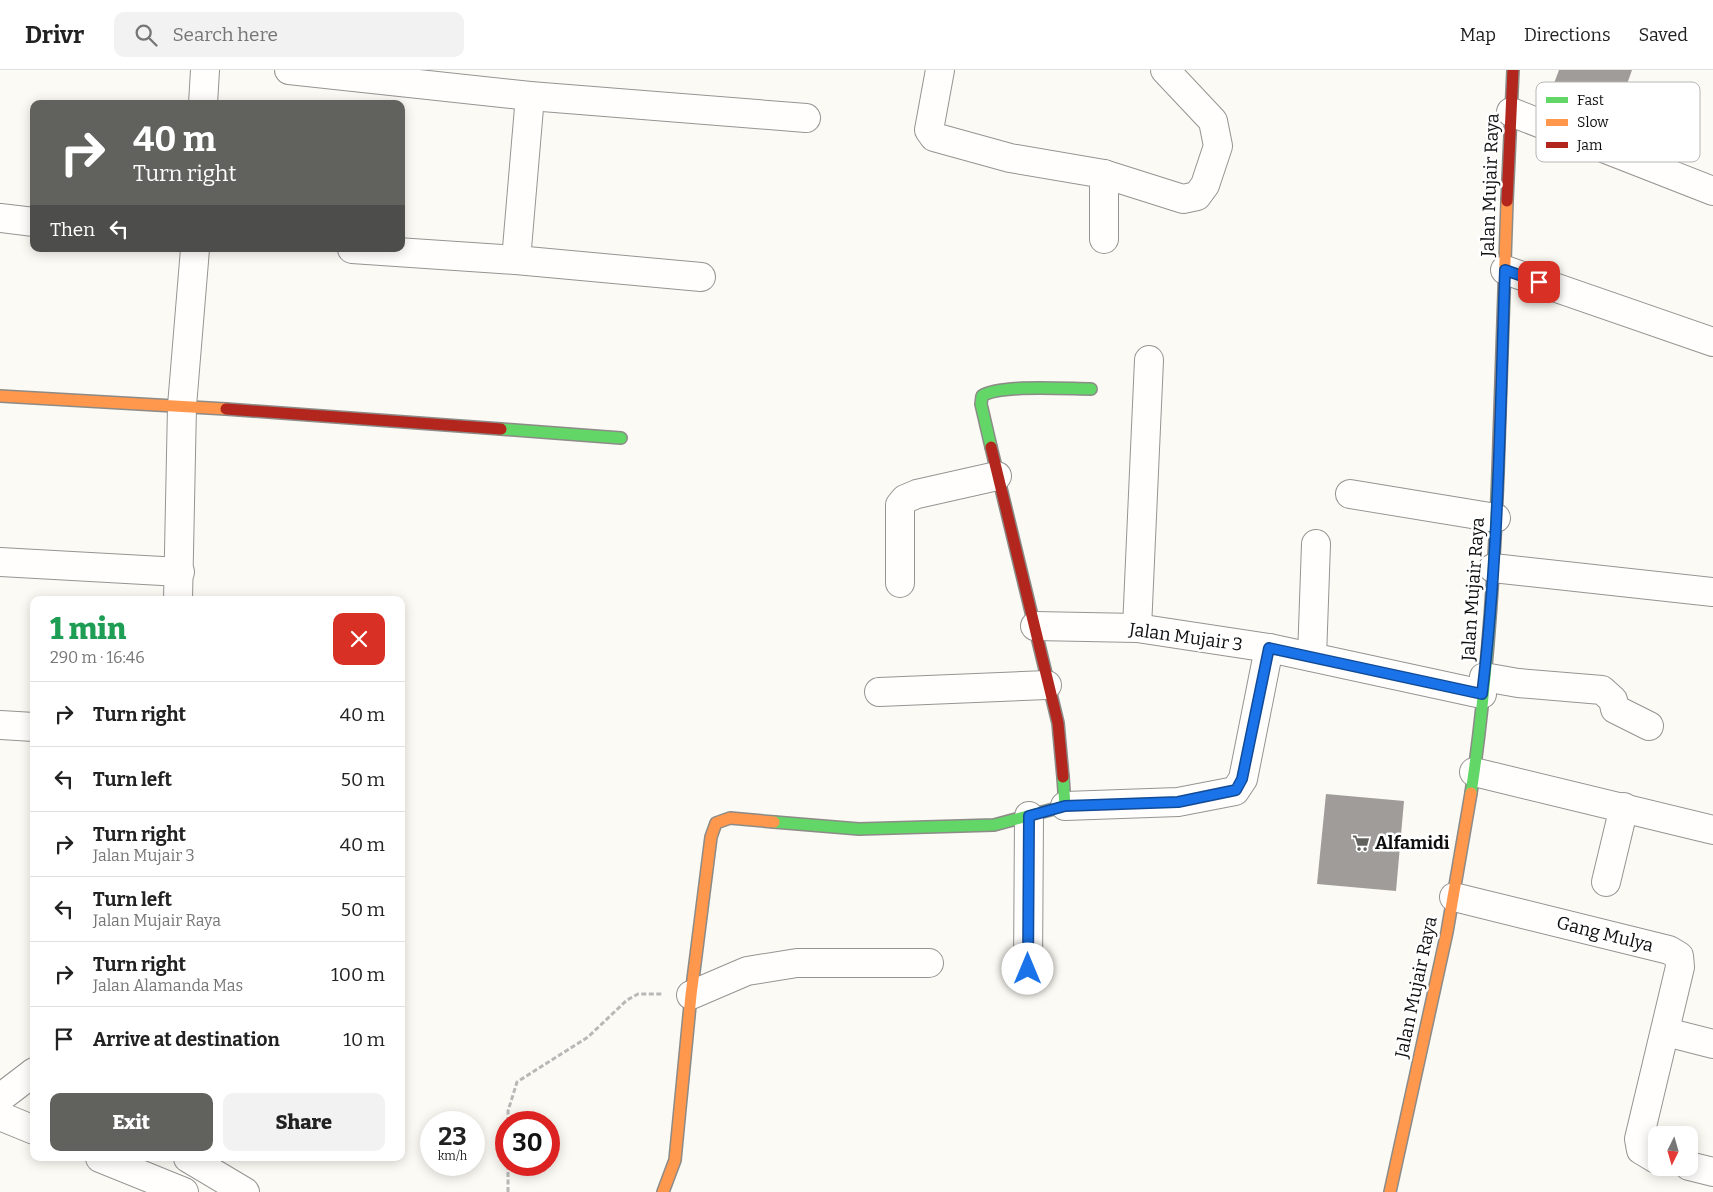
<!DOCTYPE html>
<meta charset="utf-8">
<style>
:root{--surface:#fff;--page:#f2f2f2;--text:#222;--muted:#767676;--line:#e0e0e0;--accent:#61615e}
body{margin:0;font-family:Bitter,serif;background:var(--page);color:var(--text);height:100vh;display:flex;flex-direction:column;font-size:19px;white-space:nowrap}
*{box-sizing:border-box;margin:0}
p{font-size:16px;color:var(--muted)}
.icon{flex:none;width:28px;height:28px;fill:none;stroke:currentColor;stroke-width:2;stroke-linecap:round;stroke-linejoin:round}
.map{position:relative;flex:1;overflow:hidden}
.sheet{position:absolute;left:30px;top:526px;width:375px;height:565px;display:flex;flex-direction:column;background:var(--surface);border-radius:10px;box-shadow:0 2px 12px #0003}
.sheet>*{flex:none}
.top-card{position:absolute;left:30px;top:30px;width:375px;height:152px;border-radius:10px;box-shadow:0 2px 12px #0003;background:#61615e;color:#fff;overflow:hidden}
.needle{width:32px;rotate:185deg}
.controls{position:absolute;left:1648px;top:1056px;display:grid;gap:10px}
.controls a{display:grid;place-items:center;width:50px;height:50px;border-radius:10px;background:var(--surface);box-shadow:0 2px 12px #0003;font-size:25px}
.speed{position:absolute;left:420px;top:1041px;display:flex;gap:10px;font-size:25px;font-weight:700;text-align:center}
.speed>*{display:grid;place-content:center;width:65px;height:65px;border-radius:50%;background:var(--surface);box-shadow:0 2px 12px #0003;line-height:1}
.speed small{font-size:12px;font-weight:400}
.speed .limit{border:8px solid #d22;background:#fff;color:#111}
.pin{position:absolute;display:grid;place-items:center;width:42px;height:42px;color:#fff;margin:-21px;border-radius:10px;box-shadow:0 2px 8px #0006}
.me{position:absolute;width:55px;margin:-28px;rotate:0deg;stroke-linejoin:round;filter:drop-shadow(0 0 4px #0008)}
.turn{display:flex;align-items:center;gap:18px;height:105px;padding:0 20px;font-size:22px}
.turn .icon{width:65px;height:65px;stroke-width:2.5}
.turn b{display:block;font-size:35px;line-height:42px}
.then{display:flex;align-items:center;height:48px;padding:0 20px;background:#0003;gap:10px;font-size:19px}
.round{display:grid;place-items:center;flex:none;width:52px;height:52px;border-radius:10px;background:var(--page)}
.overview{display:flex;align-items:center;justify-content:space-between;height:85px;padding:0 20px}
h1{font-size:30px;font-weight:800;line-height:38px;color:#1e9e55}
.cta{display:flex;gap:10px;margin-top:auto;padding:10px 20px}
.cta a{flex:1;height:58px;border-radius:10px;background:var(--accent);color:#fff;font-size:20px;font-weight:800;line-height:58px;text-align:center}
.cta a+a{background:var(--page);color:var(--text)}
ul{padding:0;list-style:none}
li{display:flex;align-items:center;gap:15px;height:65px;padding:0 20px;border-top:1px solid var(--line)}
li div{flex:1}
li b{display:block;font-size:19px}
li em{font-style:normal}
header{display:flex;align-items:center;gap:30px;box-sizing:border-box;height:70px;padding:0 25px;background:var(--surface);border-bottom:1px solid var(--line)}
header strong{font-size:24px}
nav{display:flex;gap:28px;margin-inline-start:auto;font-size:18px}
.search{width:350px;height:45px;background:var(--page);display:flex;align-items:center;gap:12px;box-sizing:border-box;padding:0 18px;border-radius:10px;color:var(--muted);font-size:19px}
.map>svg:first-child{display:block}
.building{fill:#9f9c99}
.lines{fill:none;stroke-linecap:round;stroke-linejoin:round}
.street-casing{stroke:#959492;stroke-width:30}
.fast-casing{stroke:#8c8b88;stroke-width:14}
.slow-casing{stroke:#8c8b88;stroke-width:14}
.jam-casing{stroke:#8c8b88;stroke-width:14}
.path{stroke:#b8b8b7;stroke-width:3;stroke-dasharray:5 2.5;stroke-linecap:butt}
.street{stroke:#fffefd;stroke-width:28}
.fast{stroke:#63d668;stroke-width:11}
.slow{stroke:#ff974d;stroke-width:11}
.jam{stroke:#b3261e;stroke-width:11}
.route-casing{stroke:#114b97;stroke-width:12}
.route{stroke:#1a73e8;stroke-width:9}
.labels{text-anchor:middle;stroke-width:5;stroke-linejoin:round;paint-order:stroke}
.street-label{font-size:18px;fill:#0e0e0e;stroke:#fff}
.poi-label{font-size:18px;font-weight:bold;fill:#0e0e0e;stroke:#fff;text-anchor:start}
.key{fill:#fff;stroke:#b7b7b7;stroke-width:1}
.key-label{font-size:14px;fill:#0e0e0e}
</style>
<header>
<strong>Drivr</strong>
<div class="search"><svg class="icon" aria-label="search" viewBox="0 0 24 24"><circle cx="10" cy="10" r="6"/><path d="M15 15l6 6"/></svg>Search here</div>
<nav><a>Map</a><a>Directions</a><a>Saved</a></nav>
</header>
<div class="map">
<svg width="1713" height="1122" viewBox="0 0 1713 1122">
<rect width="100%" height="100%" fill="#fcfaf4"/>
<g class="building">
<polygon points="1559,0 1632,0 1615,48 1550,24"/>
<polygon points="1326,724 1404,731 1396,821 1317,814"/>
</g>
<g class="lines">
<g class="street-casing">
<g id="street">
<polyline points="289,0 530,26 806,48"/>
<polyline points="940,0 929,60 934,67 1010,88 1104,104 1104,169"/>
<polyline points="203,34 205,0"/>
<polyline points="1511,42 1713,121"/>
<polyline points="1104,104 1183,129 1197,126 1205,115 1218,76 1213,51 1165,0"/>
<polyline points="0,148 34,152"/>
<polyline points="352,179 516,190 701,207"/>
<polyline points="516,190 530,26"/>
<polyline points="1505,200 1713,272"/>
<polyline points="1350,424 1496,448"/>
<polyline points="0,492 180,502"/>
<polyline points="1493,498 1713,522"/>
<polyline points="900,513 900,435 905,429 917,424 997,406"/>
<polyline points="178,530 182,336 195,179"/>
<polyline points="1035,556 1137,558 1269,578 1482,624"/>
<polyline points="1137,558 1149,290"/>
<polyline points="1312,587 1316,474"/>
<polyline points="1484,607 1518,613 1602,620 1613,630 1615,639 1649,656"/>
<polyline points="879,622 1047,615"/>
<polyline points="0,655 34,657"/>
<polyline points="1474,702 1713,760"/>
<polyline points="1065,736 1178,732 1235,721 1243,709 1269,578"/>
<polyline points="1606,812 1624,737"/>
<polyline points="1454,827 1669,880 1679,886 1680,897 1639,1069 1641,1080 1656,1089"/>
<polyline points="1028,899 1029,746"/>
<polyline points="691,925 747,901 797,893 929,893"/>
<polyline points="1666,962 1713,974"/>
<polyline points="0,1028 34,1002"/>
<polyline points="0,1046 34,1060"/>
<polyline points="100,1088 184,1122"/>
<polyline points="188,1088 245,1122"/>
<polyline points="1689,1096 1713,1102"/>
</g>
</g>
<g class="fast-casing">
<g id="fast">
<polyline points="501,359 621,368"/>
<path d="M991,377L981,334L982,326C999,314 1068,319 1091,319"/>
<path d="M1471,723C1487,617 1494,509 1498,402"/>
<polyline points="774,752 859,759 994,755 1065,736 1063,707"/>
</g>
</g>
<g class="slow-casing">
<g id="slow">
<polyline points="0,326 226,339"/>
<polyline points="1498,402 1507,131"/>
<polyline points="663,1122 675,1090 691,925 711,767 716,753 730,748 774,752"/>
<polyline points="1390,1122 1447,862 1471,723"/>
</g>
</g>
<g class="jam-casing">
<g id="jam">
<polyline points="1507,131 1513,0"/>
<polyline points="226,339 501,359"/>
<polyline points="991,377 1058,653 1063,707"/>
</g>
</g>
<g class="path">
<polyline points="508,1052 508,1041 517,1012 588,967 627,930 638,924 663,924"/>
<polyline points="508,1122 508,1095"/>
</g>
<use href="#street" class="street"/>
<use href="#fast" class="fast"/>
<use href="#slow" class="slow"/>
<use href="#jam" class="jam"/>
</g>
<g class="lines">
<g class="route-casing">
<path id="route" d="M1028,899L1029,746L1065,736L1178,732L1236,720L1242,709L1269,578L1482,624C1499,484 1500,342 1505,200L1539,212"/>
</g>
<use href="#route" class="route"/>
</g>
<defs>
<g id="supermarket-bare" transform="scale(1.35)"><path d="M-6-5.5h2.5l.6 2H6L4.5 2H-2.5L-4.4-4H-6ZM-1.5 3.2a1.3 1.3 0 1 0 .1 0ZM3 3.2a1.3 1.3 0 1 0 .1 0Z" fill="#61615e" stroke="#fff" stroke-width="2.5" paint-order="stroke"/></g>
</defs>
<g fill-rule="evenodd">
<use href="#supermarket-bare" x="1361" y="773"/>
</g>
<g class="labels">
<g class="street-label">
<text transform="translate(1490 115) rotate(-88)" y="6">Jalan Mujair Raya</text>
<text transform="translate(1473 519) rotate(-86)" y="6">Jalan Mujair Raya</text>
<text transform="translate(1186 567) rotate(8)" y="6">Jalan Mujair 3</text>
<text transform="translate(1605 864) rotate(14)" y="6">Gang Mulya</text>
<text transform="translate(1416 917) rotate(-78)" y="6">Jalan Mujair Raya</text>
</g>
<g class="poi-label">
<text x="1375" y="779">Alfamidi</text>
</g>
</g>
<rect x="1536" y="12" width="164" height="80" rx="8" class="key"/>
<rect x="1546" y="27" width="22" height="6" fill="#63d668"/>
<rect x="1546" y="49" width="22" height="7" fill="#ff974d"/>
<rect x="1546" y="72" width="22" height="6" fill="#b3261e"/>
<g class="key-label">
<text x="1577" y="35">Fast</text>
<text x="1577" y="57">Slow</text>
<text x="1577" y="80">Jam</text>
</g>
</svg>
<div class="controls">
<a><svg class="needle" viewBox="-14 -14 28 28"><path d="M0-13l5 13h-10z" fill="#e53935"/><path d="M0 13l5-13h-10z" fill="#767676"/></svg></a>
</div>
<div class="speed"><div>23<small>km/h</small></div><div class="limit">30</div></div>
<div class="pin" style="left:1539px;top:212px;background:#d93025"><svg class="icon" aria-label="arrive" viewBox="0 0 24 24"><path d="M6 21V4h12l-3 4 3 4H6"/></svg></div>
<svg class="me" style="left:1028px;top:899px" viewBox="-20 -20 40 40"><circle r="19" fill="#fff"/><path d="M0-13L10 11 0 6-10 11z" fill="#1a73e8"/></svg>
<div class="top-card">
<div class="turn"><svg class="icon" aria-label="right" viewBox="0 0 24 24"><path d="M7 20v-9h11M14 6l5 5-5 5"/></svg><div><b>40 m</b>Turn right</div></div>
<div class="then">Then<svg class="icon" aria-label="left" viewBox="0 0 24 24"><path d="M17 20v-9H6M10 6l-5 5 5 5"/></svg></div>
</div>
<section class="sheet">
<div class="overview"><div><h1>1 min</h1><p>290 m · 16:46</p></div><a class="round" style="background:#d93025;color:#fff"><svg class="icon" aria-label="close" viewBox="0 0 24 24"><path d="M6 6l12 12M18 6L6 18"/></svg></a></div>
<ul>
<li><svg class="icon" aria-label="right" viewBox="0 0 24 24"><path d="M7 20v-9h11M14 6l5 5-5 5"/></svg><div><b>Turn right</b></div><em>40 m</em></li>
<li><svg class="icon" aria-label="left" viewBox="0 0 24 24"><path d="M17 20v-9H6M10 6l-5 5 5 5"/></svg><div><b>Turn left</b></div><em>50 m</em></li>
<li><svg class="icon" aria-label="right" viewBox="0 0 24 24"><path d="M7 20v-9h11M14 6l5 5-5 5"/></svg><div><b>Turn right</b><p>Jalan Mujair 3</p></div><em>40 m</em></li>
<li><svg class="icon" aria-label="left" viewBox="0 0 24 24"><path d="M17 20v-9H6M10 6l-5 5 5 5"/></svg><div><b>Turn left</b><p>Jalan Mujair Raya</p></div><em>50 m</em></li>
<li><svg class="icon" aria-label="right" viewBox="0 0 24 24"><path d="M7 20v-9h11M14 6l5 5-5 5"/></svg><div><b>Turn right</b><p>Jalan Alamanda Mas</p></div><em>100 m</em></li>
<li><svg class="icon" aria-label="arrive" viewBox="0 0 24 24"><path d="M6 21V4h12l-3 4 3 4H6"/></svg><div><b>Arrive at destination</b></div><em>10 m</em></li>
</ul>
<div class="cta"><a>Exit</a><a>Share</a></div>
</section>
</div>
